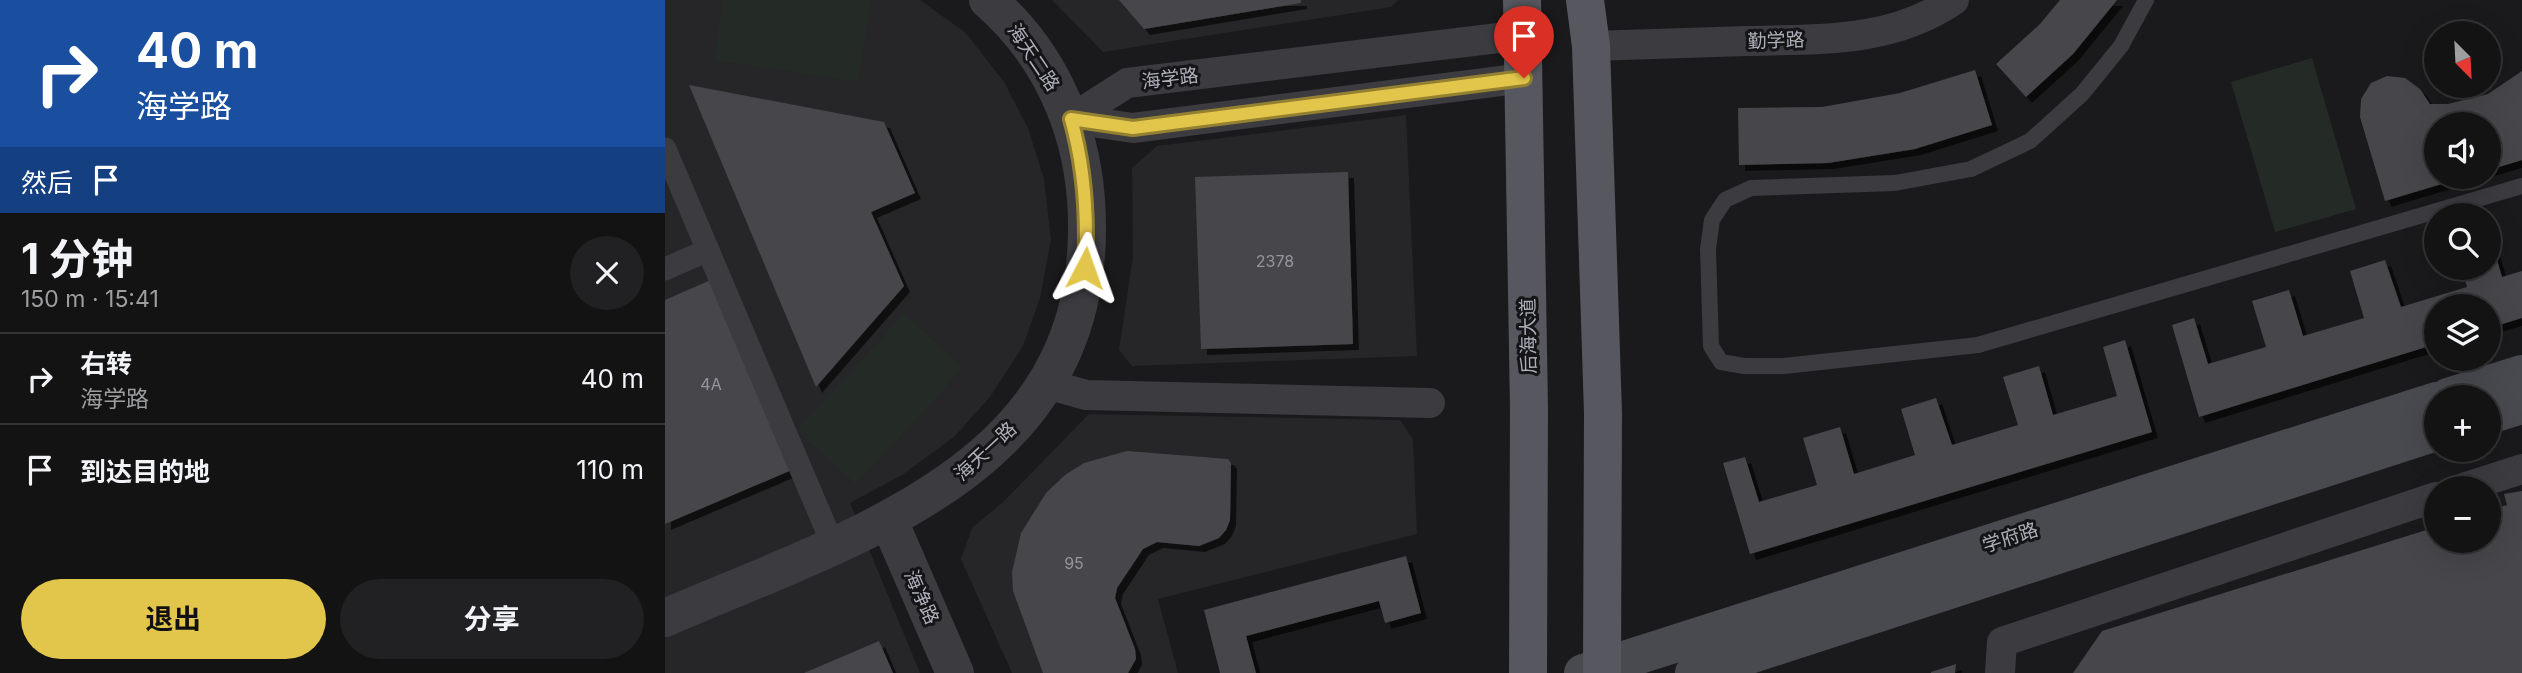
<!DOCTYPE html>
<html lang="zh">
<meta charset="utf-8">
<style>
:root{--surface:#141314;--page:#212022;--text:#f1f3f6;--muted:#9d9ea0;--line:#333234;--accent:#e2c54b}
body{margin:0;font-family:Inter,"Noto Sans SC",sans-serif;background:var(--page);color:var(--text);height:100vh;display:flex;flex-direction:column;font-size:26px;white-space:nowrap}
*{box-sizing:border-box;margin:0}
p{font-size:23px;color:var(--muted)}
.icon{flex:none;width:38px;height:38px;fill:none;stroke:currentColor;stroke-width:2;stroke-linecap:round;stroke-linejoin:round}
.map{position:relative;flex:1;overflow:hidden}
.side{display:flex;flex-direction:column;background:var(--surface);width:665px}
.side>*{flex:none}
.guide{background:#1a4fa0;color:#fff;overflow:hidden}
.needle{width:46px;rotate:156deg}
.controls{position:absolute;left:1759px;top:21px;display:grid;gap:14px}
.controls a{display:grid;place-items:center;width:77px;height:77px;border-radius:50%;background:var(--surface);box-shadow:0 7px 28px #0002,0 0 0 2px var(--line);font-size:35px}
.pin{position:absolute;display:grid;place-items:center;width:60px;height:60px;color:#fff;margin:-72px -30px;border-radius:50% 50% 50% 0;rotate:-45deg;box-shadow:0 0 7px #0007}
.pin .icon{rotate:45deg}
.me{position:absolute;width:77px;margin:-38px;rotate:4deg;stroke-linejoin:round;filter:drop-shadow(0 0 5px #0008)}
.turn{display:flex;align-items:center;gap:24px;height:147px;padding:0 21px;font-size:32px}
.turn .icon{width:91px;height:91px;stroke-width:2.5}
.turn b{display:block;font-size:49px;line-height:60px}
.then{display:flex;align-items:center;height:66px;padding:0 21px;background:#0003;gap:14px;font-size:26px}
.round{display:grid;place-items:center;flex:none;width:74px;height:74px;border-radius:37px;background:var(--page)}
.headline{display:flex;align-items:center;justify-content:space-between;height:119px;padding:0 21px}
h1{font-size:42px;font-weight:700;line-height:52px}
.primary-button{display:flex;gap:14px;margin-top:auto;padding:14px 21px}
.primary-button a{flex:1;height:80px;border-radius:42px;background:var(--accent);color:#111;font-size:28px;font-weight:700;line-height:80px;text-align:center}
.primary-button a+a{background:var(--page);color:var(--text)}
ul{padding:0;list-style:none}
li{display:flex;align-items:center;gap:21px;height:91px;padding:0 21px;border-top:2px solid var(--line)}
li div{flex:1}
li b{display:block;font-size:26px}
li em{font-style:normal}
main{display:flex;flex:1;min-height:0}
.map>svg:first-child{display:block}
.built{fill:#262528}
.green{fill:#242b26}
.building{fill:#47464b;filter:url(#shadow)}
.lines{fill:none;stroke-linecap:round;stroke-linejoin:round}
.service{stroke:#3b3b40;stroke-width:16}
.pedestrian{stroke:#3b3b40;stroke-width:23}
.minor{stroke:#3b3b40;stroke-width:30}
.tertiary{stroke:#3b3b40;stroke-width:38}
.secondary{stroke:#494a50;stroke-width:38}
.primary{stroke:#57585f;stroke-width:38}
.route-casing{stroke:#938031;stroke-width:18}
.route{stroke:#e2c54b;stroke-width:12}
.labels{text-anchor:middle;stroke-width:6;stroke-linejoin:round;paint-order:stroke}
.number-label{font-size:16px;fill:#94959e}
.street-label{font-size:19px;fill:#adafba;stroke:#151416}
</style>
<main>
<section class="side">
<div class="guide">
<div class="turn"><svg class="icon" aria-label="right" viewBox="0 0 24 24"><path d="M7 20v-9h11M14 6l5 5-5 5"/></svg><div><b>40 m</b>海学路</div></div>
<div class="then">然后<svg class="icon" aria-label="arrive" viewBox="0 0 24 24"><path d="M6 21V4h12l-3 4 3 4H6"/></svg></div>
</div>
<div class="headline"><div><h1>1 分钟</h1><p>150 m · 15:41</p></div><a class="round"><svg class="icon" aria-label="close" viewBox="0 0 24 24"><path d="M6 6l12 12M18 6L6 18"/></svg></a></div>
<ul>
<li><svg class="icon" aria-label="right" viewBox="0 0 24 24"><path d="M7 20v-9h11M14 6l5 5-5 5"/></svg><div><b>右转</b><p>海学路</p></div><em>40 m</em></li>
<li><svg class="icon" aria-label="arrive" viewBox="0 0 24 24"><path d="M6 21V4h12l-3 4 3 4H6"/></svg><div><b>到达目的地</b></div><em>110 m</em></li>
</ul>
<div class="primary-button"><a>退出</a><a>分享</a></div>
</section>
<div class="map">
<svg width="1857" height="673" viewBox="0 0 1857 673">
<defs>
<filter id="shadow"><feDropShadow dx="6" dy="6" stdDeviation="0" flood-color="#0009"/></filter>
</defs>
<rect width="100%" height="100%" fill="#1a191b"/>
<g class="built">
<polygon points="0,0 255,0 301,33 339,82 363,128 379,179 386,240 375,298 358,346 325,397 289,437 237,475 185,503 255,673 0,673"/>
<polygon points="387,0 733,0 726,7 438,52"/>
<polygon points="741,115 752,356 467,366 454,350 468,256 467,168 492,146"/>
<polygon points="424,414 735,420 748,440 752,534 493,599 513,673 347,673 296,559 307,528 339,501"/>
</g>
<g class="green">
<polygon points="58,0 206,0 193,82 49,60"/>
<polygon points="1647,58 1691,209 1610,232 1566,82"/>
<polygon points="239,314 298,368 191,484 132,430"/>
</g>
<g class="building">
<polygon points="454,0 636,0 636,3 479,29"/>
<polygon points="1395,0 1452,0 1408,54 1361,97 1331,64 1375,24"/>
<polygon points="1310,70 1327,125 1250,149 1163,163 1074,165 1073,108 1157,107 1235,93"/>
<polygon points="1857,71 1857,160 1824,170 1824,124 1771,124 1771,177 1800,177 1720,201 1695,117 1696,99 1706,83 1722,76 1740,78 1755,89 1765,104 1783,104 1823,94"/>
<polygon points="24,85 219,122 250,193 206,212 239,286 151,387"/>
<polygon points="683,172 688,344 536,349 530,177"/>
<polygon points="1824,233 1837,277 1857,271 1857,318 1824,328 1824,306 1771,306 1771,344 1534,417 1507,325 1529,318 1543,364 1601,347 1587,301 1624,290 1638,336 1699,318 1685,271 1720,260 1736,307 1802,287 1796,268 1824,268"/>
<polygon points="48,279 129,469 0,524 0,300"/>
<polygon points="1460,340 1487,432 1085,554 1058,463 1080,457 1094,502 1152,485 1138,438 1175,427 1189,474 1250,455 1236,409 1271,398 1287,445 1353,425 1338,377 1374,366 1388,415 1452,396 1438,347"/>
<polygon points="462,451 563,459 566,463 565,520 561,530 554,538 534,546 492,542 478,549 452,588 450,598 470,649 471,659 463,673 378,673 348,591 347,572 356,533 381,493 400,475 419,463"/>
<polygon points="1857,491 1857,673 1408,673 1437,631 1771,527 1771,541 1824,541 1824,510 1842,505 1839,494"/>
<polygon points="741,556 756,613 720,623 714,601 581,636 591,673 555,673 539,610"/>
<polygon points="214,641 228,673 139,673"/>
<polygon points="1291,664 1290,673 1266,673 1266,672"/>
</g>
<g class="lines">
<polyline class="service" points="1481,0 1456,46 1417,94 1365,141 1306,169 1230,183 1086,188 1060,200 1047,220 1043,249 1046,346 1056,362 1079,366 1119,366 1313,345 1857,186"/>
<g class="pedestrian">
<polyline points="0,149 168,545"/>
<polyline points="0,269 43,250"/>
</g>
<g class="minor">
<path d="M926,46C978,44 1030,43 1082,41C1156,39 1226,43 1289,0"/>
<polyline points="406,119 462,83 858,35"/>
<polyline points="406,119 468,128 859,78"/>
<polyline points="382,384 421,395 765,403"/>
<polyline points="1798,488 1857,469"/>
<polyline points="1335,673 1337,642 1771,497"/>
</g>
<g class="tertiary">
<polyline points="224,521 290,673"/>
<path d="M0,618C198,532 440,466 421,199C415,122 382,51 323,0"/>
</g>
<g class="secondary">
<polyline points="1783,397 1857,374"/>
<polyline points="1824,415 1857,405"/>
<polyline points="918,673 1771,401"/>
<polyline points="1029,673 1771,432"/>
</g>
<g class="primary">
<polyline points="857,0 864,408 863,673"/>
<polyline points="920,0 926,46 938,413 937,673"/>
</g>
</g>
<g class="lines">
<g class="route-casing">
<path id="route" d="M420,268C423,216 420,169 406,119L468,128L859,78"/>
</g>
<use href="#route" class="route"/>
</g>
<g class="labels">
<g class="number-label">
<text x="610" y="267">2378</text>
<text x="46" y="390">4A</text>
<text x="409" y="569">95</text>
</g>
<g class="street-label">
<text transform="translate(1111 40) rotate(-2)" y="7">勤学路</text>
<text transform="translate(369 57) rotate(56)" y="7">海天二路</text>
<text transform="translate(505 78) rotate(-7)" y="7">海学路</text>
<text transform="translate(863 336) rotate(-91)" y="7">后海大道</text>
<text transform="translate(320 451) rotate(-43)" y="7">海天一路</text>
<text transform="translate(1345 537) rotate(-18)" y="7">学府路</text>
<text transform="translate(257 597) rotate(66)" y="7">海净路</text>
</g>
</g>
</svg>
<div class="controls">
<a><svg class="needle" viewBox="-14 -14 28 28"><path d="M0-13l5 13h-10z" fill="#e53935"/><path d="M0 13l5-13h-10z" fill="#9d9ea0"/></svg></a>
<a><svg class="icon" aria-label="sound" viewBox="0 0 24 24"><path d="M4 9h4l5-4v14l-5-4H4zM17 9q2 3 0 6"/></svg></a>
<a><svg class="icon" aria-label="search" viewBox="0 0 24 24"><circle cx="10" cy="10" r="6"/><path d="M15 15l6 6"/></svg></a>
<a><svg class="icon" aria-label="layers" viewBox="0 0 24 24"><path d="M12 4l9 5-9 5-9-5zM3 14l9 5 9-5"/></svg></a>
<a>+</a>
<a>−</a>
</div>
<div class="pin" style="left:859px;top:78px;background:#d93025"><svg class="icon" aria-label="arrive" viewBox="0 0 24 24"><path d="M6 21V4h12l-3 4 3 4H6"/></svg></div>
<svg class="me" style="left:420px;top:268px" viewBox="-20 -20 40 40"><path d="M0-17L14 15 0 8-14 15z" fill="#e2c54b" stroke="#fff" stroke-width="4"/></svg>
</div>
</main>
